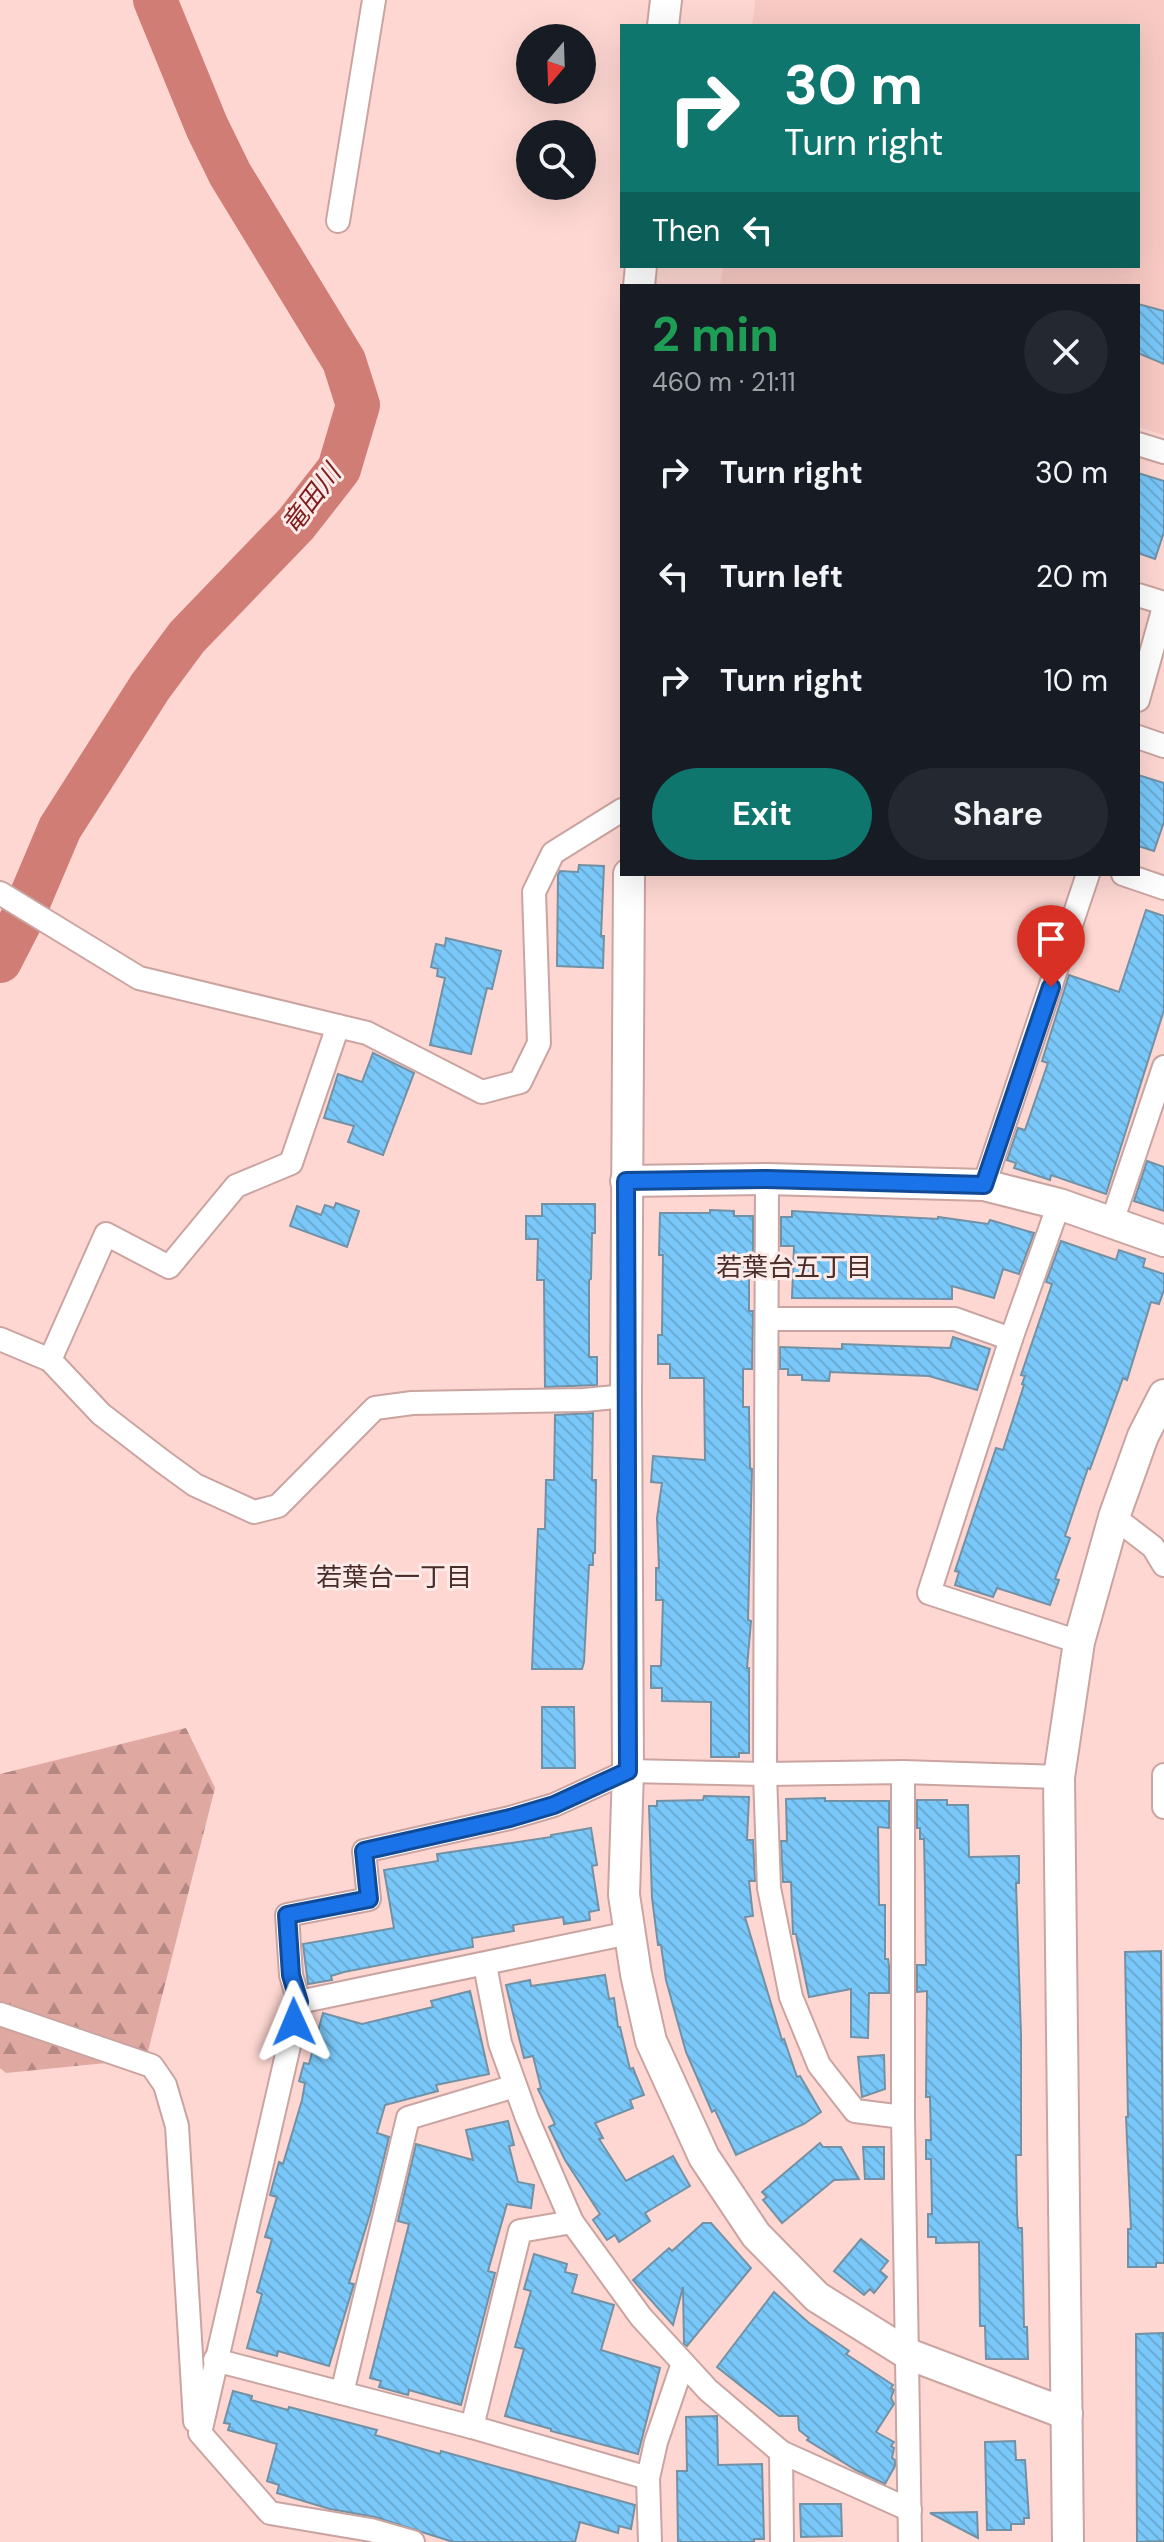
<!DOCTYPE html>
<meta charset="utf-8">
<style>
:root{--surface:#171b24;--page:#242831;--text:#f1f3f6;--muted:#9ea1a6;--accent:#0f766e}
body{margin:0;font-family:"DM Sans","Noto Sans JP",sans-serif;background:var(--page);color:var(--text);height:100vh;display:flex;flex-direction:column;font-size:30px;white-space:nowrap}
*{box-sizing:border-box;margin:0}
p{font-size:26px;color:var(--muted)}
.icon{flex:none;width:44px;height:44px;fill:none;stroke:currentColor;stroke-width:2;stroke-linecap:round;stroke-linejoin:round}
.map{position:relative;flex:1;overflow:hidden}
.panel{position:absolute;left:620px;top:284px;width:520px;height:592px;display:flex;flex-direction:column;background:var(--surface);border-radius:0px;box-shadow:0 8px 32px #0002}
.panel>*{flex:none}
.hud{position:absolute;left:620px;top:24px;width:520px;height:244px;border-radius:0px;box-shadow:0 8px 32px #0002;background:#0f766e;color:#fff;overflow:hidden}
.needle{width:52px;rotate:199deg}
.buttons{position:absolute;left:516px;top:24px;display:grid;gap:16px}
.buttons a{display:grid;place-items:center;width:80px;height:80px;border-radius:50%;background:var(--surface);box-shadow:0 8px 32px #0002;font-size:40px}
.pin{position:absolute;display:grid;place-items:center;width:68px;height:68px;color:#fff;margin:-82px -34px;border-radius:50% 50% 50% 0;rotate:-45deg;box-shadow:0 0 8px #0007}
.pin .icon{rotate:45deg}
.me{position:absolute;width:88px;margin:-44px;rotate:359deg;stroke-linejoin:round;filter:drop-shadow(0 0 6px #0008)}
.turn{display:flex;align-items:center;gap:28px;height:168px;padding:0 32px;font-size:36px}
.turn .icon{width:104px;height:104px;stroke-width:2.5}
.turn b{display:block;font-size:56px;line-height:68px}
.then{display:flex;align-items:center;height:76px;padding:0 32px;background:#0003;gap:16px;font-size:30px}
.round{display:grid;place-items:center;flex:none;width:84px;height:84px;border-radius:42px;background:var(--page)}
.head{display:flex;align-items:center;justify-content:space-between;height:136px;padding:0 32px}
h1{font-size:48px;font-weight:700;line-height:60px;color:#1e9e55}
.primary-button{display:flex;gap:16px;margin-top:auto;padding:16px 32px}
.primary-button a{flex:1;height:92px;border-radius:48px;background:var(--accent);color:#fff;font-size:32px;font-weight:700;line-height:92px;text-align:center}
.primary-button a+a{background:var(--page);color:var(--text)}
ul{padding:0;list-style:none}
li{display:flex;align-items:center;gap:24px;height:104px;padding:0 32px}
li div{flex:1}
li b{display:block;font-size:30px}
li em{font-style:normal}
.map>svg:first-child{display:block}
.built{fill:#f9cac4}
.forest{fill:url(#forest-firs)}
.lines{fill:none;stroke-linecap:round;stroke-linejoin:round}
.river{stroke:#d07d75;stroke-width:44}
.building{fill:url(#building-back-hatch);stroke:#7391a5;stroke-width:2}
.street-casing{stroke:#caa4a0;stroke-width:26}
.secondary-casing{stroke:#caa4a0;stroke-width:34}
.street{stroke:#fff;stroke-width:22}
.secondary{stroke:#fff;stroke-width:30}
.route-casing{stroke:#114b97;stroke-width:20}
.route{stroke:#1a73e8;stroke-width:14}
.labels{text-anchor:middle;stroke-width:6;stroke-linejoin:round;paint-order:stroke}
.water-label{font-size:26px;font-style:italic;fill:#7f1c1a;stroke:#fbeae8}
.neighbourhood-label{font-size:26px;fill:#4a2c29;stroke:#fbeae8}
</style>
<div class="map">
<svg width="1164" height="2542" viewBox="0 0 1164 2542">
<defs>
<pattern id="forest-firs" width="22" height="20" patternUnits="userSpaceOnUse" patternTransform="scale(2)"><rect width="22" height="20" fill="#dfa8a1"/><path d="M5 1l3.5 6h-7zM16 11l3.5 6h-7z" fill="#b58883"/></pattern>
<pattern id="building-back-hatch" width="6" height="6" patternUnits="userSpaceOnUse" patternTransform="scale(2)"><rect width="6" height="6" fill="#79c8f9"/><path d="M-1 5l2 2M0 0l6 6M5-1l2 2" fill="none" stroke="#69acd5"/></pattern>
</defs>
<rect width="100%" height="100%" fill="#fed7d2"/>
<polygon class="built" points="755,0 1164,0 1164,435 1138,427 1138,286 720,286 723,266 1138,266 1138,26 752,26"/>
<polygon class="forest" points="186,1728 215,1788 146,2059 6,2073 0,2068 0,1774"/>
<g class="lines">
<polyline class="river" points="0,961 21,920 60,828 150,687 187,637 296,524 339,469 358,405 344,361 230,174 207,127 155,0"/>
</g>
<g class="building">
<polygon points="1138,304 1164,311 1164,364 1138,353"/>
<polygon points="1138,473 1164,481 1164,532 1155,559 1138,553"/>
<polygon points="1138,775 1164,783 1164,822 1154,851 1138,846"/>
<polygon points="579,865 604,866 601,936 604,936 603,968 557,966 558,875 560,871 578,872"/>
<polygon points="1146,910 1164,916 1164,1010 1106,1194 1051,1175 1050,1180 1014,1168 1016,1163 1007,1160 1018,1128 1025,1130 1048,1063 1042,1061 1069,975 1119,992"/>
<polygon points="446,938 501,951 492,989 487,988 471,1054 430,1045 445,978 437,976 438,969 431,967 436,944 445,946"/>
<polygon points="373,1053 414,1073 383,1155 348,1142 354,1126 324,1118 338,1074 362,1082"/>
<polygon points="1147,1161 1164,1167 1164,1211 1134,1201"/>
<polygon points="336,1203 359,1211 347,1247 290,1226 297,1206 321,1215 325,1205 334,1208"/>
<polygon points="542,1204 595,1204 595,1233 592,1233 591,1279 589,1280 589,1357 597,1357 597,1385 545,1387 544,1280 537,1280 538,1239 526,1239 526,1216 542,1216"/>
<polygon points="710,1210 734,1211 734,1216 753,1216 753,1254 749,1254 749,1311 753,1311 752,1369 743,1369 743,1407 749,1407 750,1468 752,1469 748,1620 751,1621 747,1668 749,1668 749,1753 739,1753 739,1757 711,1757 711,1702 662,1701 662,1688 651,1688 651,1666 661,1666 663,1600 656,1600 656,1568 659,1568 657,1518 662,1483 651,1482 653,1456 705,1460 704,1378 670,1378 670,1364 658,1364 658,1335 662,1335 663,1255 659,1255 660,1213 710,1213"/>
<polygon points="792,1211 938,1219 938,1217 988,1224 990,1220 1034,1233 1019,1274 1003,1269 994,1298 952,1286 952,1299 792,1298 794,1246 781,1246 781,1217 792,1217"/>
<polygon points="1061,1241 1116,1260 1119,1250 1145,1259 1143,1267 1164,1274 1164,1290 1159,1304 1151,1302 1127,1380 1123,1378 1090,1469 1088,1468 1065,1536 1070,1538 1055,1579 1059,1580 1050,1605 997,1588 993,1597 955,1585 959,1572 955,1571 996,1448 1003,1450 1024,1385 1022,1384 1025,1376 1021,1375 1052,1284 1046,1282"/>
<polygon points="953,1337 990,1349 977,1390 929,1376 830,1372 829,1381 802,1380 802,1375 788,1375 788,1369 780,1369 780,1347 842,1349 842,1344 950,1348"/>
<polygon points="593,1413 592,1480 596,1480 595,1553 593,1553 593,1565 589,1565 584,1662 582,1669 532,1669 538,1529 545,1529 546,1480 554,1480 555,1415"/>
<polygon points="542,1707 574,1707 575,1768 542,1768"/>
<polygon points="704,1796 749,1797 747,1840 753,1840 755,1881 749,1881 753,1916 745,1917 782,2040 784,2039 797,2077 800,2076 821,2112 804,2124 736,2155 715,2110 712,2112 686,2052 666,1980 661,1945 658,1945 652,1898 649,1806 657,1806 657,1801 703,1800"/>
<polygon points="825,1798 825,1801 889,1801 889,1828 878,1827 879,1905 885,1905 885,1959 888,1959 889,1966 889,1993 869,1993 868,2038 851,2037 851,1989 809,1997 796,1934 793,1934 791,1882 783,1882 781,1841 787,1841 786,1799"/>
<polygon points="917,1800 947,1800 947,1805 968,1805 969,1857 1019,1856 1019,1883 1016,1883 1021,2035 1021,2155 1016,2155 1017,2214 1018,2228 1022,2228 1024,2327 1027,2327 1028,2359 986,2359 985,2326 980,2326 979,2242 936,2243 936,2237 928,2237 928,2214 932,2214 931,2159 926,2159 926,2140 931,2140 930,2097 926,2097 927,1991 917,1992 917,1965 926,1965 925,1888 924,1839 920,1839 920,1828 917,1828"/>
<polygon points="591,1828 597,1865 592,1866 599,1910 589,1912 590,1920 564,1924 563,1917 513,1925 514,1931 472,1938 473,1947 344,1972 331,1976 332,1980 308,1984 303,1944 394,1928 384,1870 438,1861 437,1854 551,1837 551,1835"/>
<polygon points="1161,1951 1164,2263 1156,2263 1156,2267 1128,2267 1128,2229 1131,2229 1126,2117 1128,2117 1125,1952"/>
<polygon points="605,1975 609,1999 614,1998 618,2027 620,2027 630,2069 633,2068 644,2095 630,2100 633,2108 595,2123 603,2138 599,2139 626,2181 673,2156 690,2186 645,2213 650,2221 619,2242 615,2235 607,2240 593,2220 600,2214 565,2160 549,2127 555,2124 538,2089 541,2088 533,2056 524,2058 506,1985 530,1980 531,1986"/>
<polygon points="470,1991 489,2074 436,2085 438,2091 385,2105 377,2133 389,2137 370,2214 349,2283 354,2284 329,2366 278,2351 277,2356 247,2348 262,2294 257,2292 272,2239 265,2237 277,2197 270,2195 279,2162 283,2164 302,2100 305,2083 299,2081 304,2063 309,2064 323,2013 362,2024 433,2007 431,2001"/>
<polygon points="884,2055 885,2089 862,2097 858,2057"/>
<polygon points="508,2121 514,2145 509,2146 518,2182 534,2185 531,2208 507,2204 488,2271 495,2273 461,2405 409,2390 408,2395 379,2387 381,2381 370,2378 409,2224 398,2221 416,2144 473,2160 466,2130"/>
<polygon points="820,2143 823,2147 841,2147 859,2179 834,2180 782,2223 763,2200 767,2197 762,2192"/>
<polygon points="863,2147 884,2147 884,2179 865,2179"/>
<polygon points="703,2223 711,2223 751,2268 687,2346 684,2344 683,2287 673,2325 633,2280 669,2248 672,2251"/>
<polygon points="861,2239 888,2261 880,2271 887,2277 874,2293 870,2289 864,2295 834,2271"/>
<polygon points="534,2254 567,2264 565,2272 577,2275 572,2293 614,2305 601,2350 660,2368 638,2454 551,2431 551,2429 505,2416 524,2349 515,2347 531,2291 524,2289"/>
<polygon points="774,2292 809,2323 849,2351 846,2354 893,2385 891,2388 894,2390 891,2398 894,2404 876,2432 894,2442 891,2446 894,2448 892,2458 895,2460 895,2466 885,2484 856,2470 807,2440 809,2438 799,2430 798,2416 779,2416 717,2367"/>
<polygon points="1163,2333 1164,2541 1137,2542 1136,2334"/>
<polygon points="233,2391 252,2396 251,2400 288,2410 289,2407 377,2430 375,2435 440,2454 441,2451 635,2505 631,2529 619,2526 618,2533 580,2522 575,2542 453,2542 375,2517 330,2509 277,2493 279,2485 267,2481 277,2444 228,2430 230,2424 224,2423"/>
<polygon points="717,2416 718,2465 762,2464 764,2539 754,2539 754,2542 678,2542 677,2471 687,2471 686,2417"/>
<polygon points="1015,2441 1016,2460 1025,2460 1029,2518 1024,2518 1024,2524 1011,2524 1011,2530 987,2530 985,2442"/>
<polygon points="800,2504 841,2504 842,2536 801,2537"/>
<polygon points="977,2512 978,2538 930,2513"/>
</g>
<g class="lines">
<g class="street-casing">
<g id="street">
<polyline points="338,221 374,0"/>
<polyline points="1138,444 1164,452"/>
<polyline points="1138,595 1164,603"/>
<polyline points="1138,700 1164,607"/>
<polyline points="1138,737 1164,746"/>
<polyline points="1123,874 1164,888"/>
<polyline points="0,893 139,978 367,1033 482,1092 520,1082 539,1043 534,892 553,853 622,810"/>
<polyline points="767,1179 765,1774 769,1888 791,1997 819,2065 855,2111 903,2117"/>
<polyline points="984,1185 1088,874"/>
<polyline points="1059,1204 1011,1339 929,1593 1079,1642"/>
<polyline points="1112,1222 1164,1067"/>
<polyline points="767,1319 955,1319 1011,1339"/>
<polyline points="0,1339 50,1360 101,1414 162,1461 195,1485 254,1512 278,1506 375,1408 412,1403 584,1400 626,1396"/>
<polyline points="50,1360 106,1234 169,1267 236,1186 291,1163 338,1026"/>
<polyline points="1114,1517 1153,1547 1164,1565"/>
<polyline points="903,1772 903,2117 910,2542"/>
<polyline points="1164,1775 1164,1807"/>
<polyline points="485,1965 500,2043 527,2118 572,2222 641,2317 708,2390 781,2452 910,2510"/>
<polyline points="299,2002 629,1933"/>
<polyline points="0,2014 152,2066 165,2085 177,2126 195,2421"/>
<polyline points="215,2360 472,2427 648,2478"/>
<polyline points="342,2393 408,2118 515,2086"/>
<polyline points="472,2427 520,2231 572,2222"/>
<polyline points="781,2452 782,2542"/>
<polyline points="413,2542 371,2530 270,2513 200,2433 299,2002 291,1975 287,1915 369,1899 364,1851 510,1818 554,1805 628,1771 765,1774 903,1772 1059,1777"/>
<polyline points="650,2542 648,2478 656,2442 683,2363"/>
</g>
</g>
<g class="secondary-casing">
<g id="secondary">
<polyline points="663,26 666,0"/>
<polyline points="639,286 641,266"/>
<polyline points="629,874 626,1396 628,1771 624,1895 636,1974 651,2041 704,2157 756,2235 817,2297 908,2354 1067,2414"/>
<polyline points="626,1181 767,1179 984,1185 1059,1204 1164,1241"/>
<polyline points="1068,2542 1059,1777 1079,1642 1114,1517 1143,1436 1164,1395"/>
</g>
</g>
<use href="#street" class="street"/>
<use href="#secondary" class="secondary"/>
</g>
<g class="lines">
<g class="route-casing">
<polyline id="route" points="294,2022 299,2002 291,1975 287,1915 369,1899 364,1851 510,1818 554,1805 628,1771 626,1181 767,1179 984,1185 1051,987"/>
</g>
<use href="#route" class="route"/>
</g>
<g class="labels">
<g class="water-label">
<text transform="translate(311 499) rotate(-53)" y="9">竜田川</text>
</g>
<g class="neighbourhood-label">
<text x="794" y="1276">若葉台五丁目</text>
<text x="394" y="1586">若葉台一丁目</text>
</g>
</g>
</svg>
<div class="buttons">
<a><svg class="needle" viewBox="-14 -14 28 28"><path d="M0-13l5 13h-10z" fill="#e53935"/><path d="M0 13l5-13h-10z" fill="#9ea1a6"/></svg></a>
<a><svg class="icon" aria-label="search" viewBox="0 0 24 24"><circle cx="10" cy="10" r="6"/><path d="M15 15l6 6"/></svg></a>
</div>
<div class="pin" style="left:1051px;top:987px;background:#d93025"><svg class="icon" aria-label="arrive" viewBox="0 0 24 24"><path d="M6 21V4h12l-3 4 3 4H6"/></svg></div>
<svg class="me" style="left:294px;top:2022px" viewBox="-20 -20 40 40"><path d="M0-17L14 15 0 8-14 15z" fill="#1a73e8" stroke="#fff" stroke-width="4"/></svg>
<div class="hud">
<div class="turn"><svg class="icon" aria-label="right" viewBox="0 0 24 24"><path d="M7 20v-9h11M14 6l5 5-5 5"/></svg><div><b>30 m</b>Turn right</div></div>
<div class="then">Then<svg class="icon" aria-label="left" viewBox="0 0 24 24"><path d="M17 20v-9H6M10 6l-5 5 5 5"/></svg></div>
</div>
<section class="panel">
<div class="head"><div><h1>2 min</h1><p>460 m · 21:11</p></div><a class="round"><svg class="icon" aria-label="close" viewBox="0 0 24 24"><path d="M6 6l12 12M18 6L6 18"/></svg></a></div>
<ul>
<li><svg class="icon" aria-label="right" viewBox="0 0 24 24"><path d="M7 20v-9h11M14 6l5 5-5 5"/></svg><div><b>Turn right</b></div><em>30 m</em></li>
<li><svg class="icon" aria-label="left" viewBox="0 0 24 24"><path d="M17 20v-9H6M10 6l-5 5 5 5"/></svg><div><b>Turn left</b></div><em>20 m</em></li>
<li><svg class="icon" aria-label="right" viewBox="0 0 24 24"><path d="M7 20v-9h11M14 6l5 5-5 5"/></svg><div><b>Turn right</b></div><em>10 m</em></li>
</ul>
<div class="primary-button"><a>Exit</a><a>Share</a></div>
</section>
</div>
